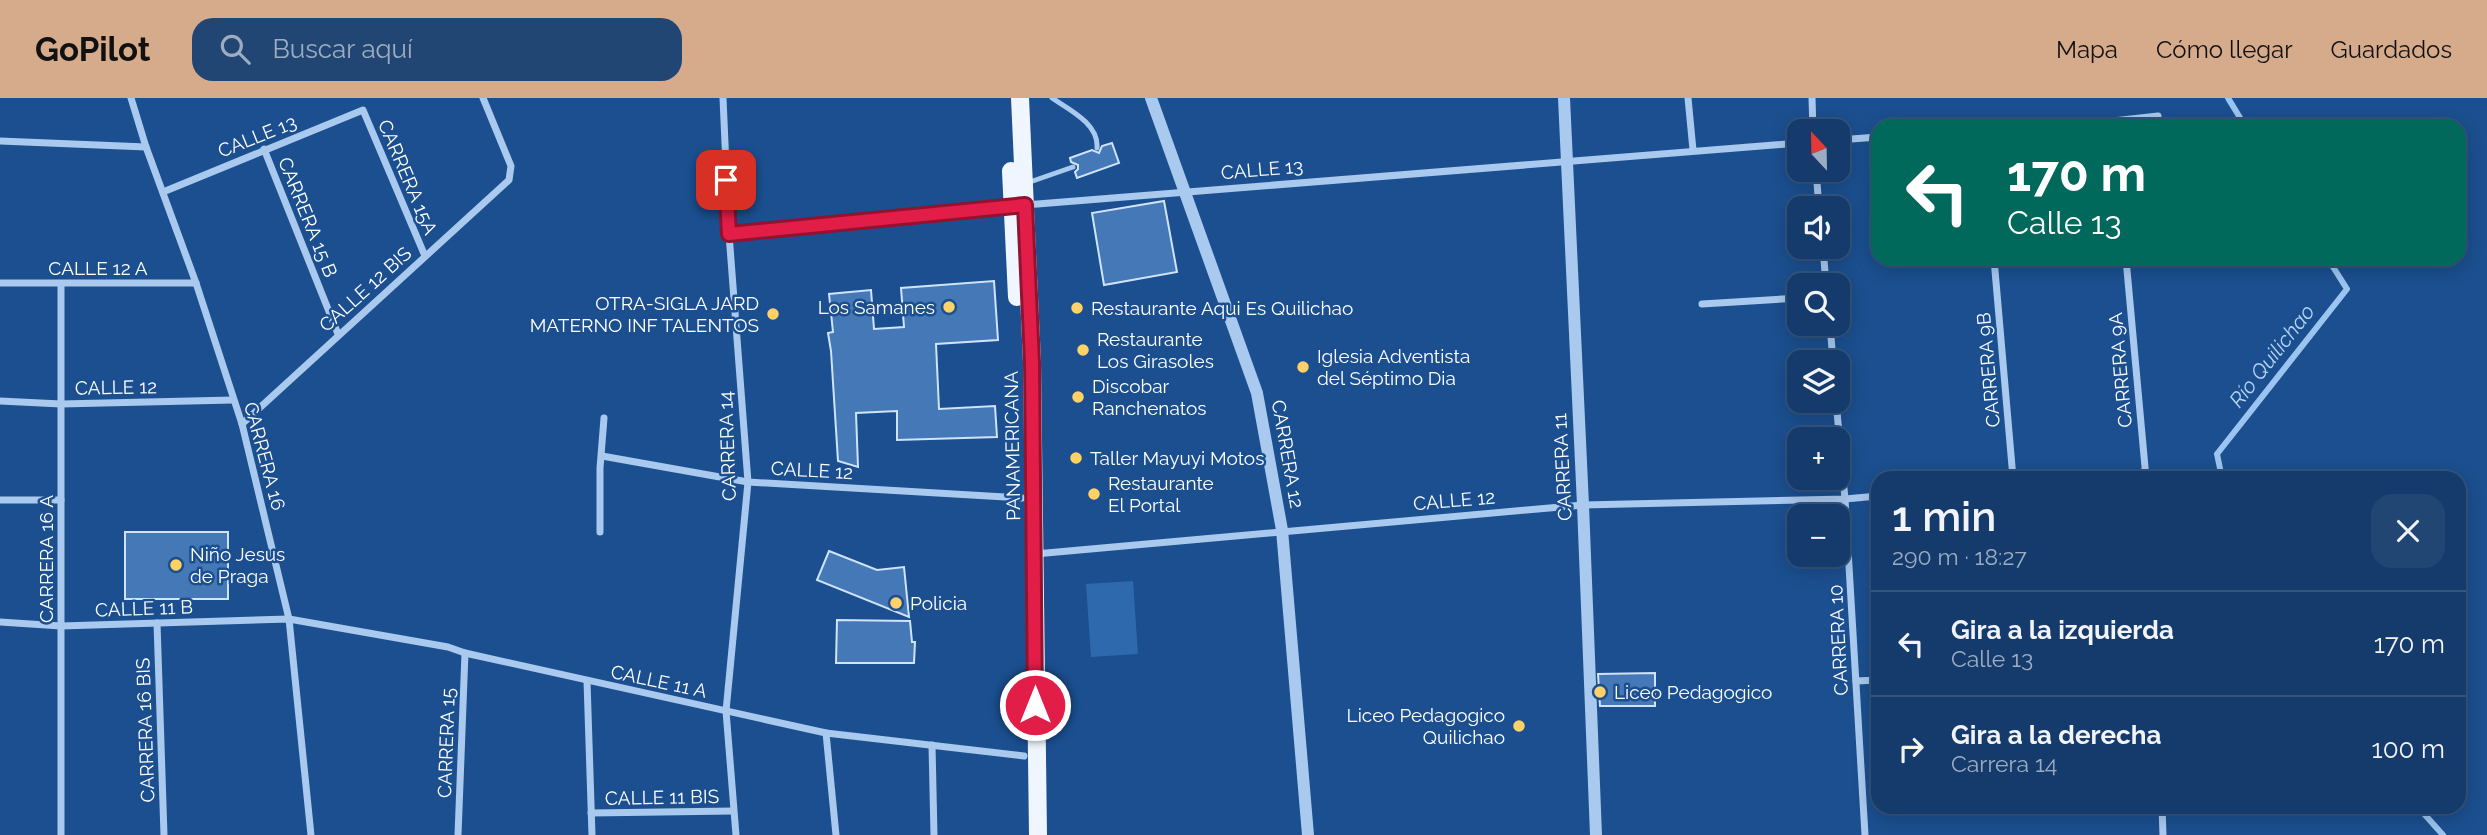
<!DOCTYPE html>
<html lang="es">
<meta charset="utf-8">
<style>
:root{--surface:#143b6b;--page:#214673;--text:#f1f3f6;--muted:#9dadc1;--line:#33557e;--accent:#d6ab8b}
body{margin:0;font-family:Raleway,sans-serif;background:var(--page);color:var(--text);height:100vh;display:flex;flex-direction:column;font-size:26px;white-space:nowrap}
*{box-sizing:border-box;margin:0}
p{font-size:23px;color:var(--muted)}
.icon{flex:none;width:38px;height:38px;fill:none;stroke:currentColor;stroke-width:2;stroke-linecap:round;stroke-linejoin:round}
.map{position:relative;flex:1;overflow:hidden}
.panel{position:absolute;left:1871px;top:373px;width:595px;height:343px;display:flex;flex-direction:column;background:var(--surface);border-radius:21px;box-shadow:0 4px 18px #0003,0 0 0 2px var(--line)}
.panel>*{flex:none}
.guide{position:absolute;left:1871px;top:21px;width:595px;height:147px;border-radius:21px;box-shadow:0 4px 18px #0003,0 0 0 2px var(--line);background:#00695c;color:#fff;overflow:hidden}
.needle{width:46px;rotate:338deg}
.fabs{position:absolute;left:1787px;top:21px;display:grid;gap:14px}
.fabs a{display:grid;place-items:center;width:63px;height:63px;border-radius:14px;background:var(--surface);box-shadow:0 4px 18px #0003,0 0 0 2px var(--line);font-size:35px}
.pin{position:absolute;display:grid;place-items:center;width:60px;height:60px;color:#fff;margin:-30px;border-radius:14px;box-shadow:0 4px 10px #0006}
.me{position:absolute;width:77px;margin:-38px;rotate:0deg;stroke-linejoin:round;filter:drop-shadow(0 0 5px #0008)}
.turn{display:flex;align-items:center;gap:24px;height:147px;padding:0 21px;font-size:32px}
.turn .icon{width:91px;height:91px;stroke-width:2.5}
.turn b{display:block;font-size:49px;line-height:60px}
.round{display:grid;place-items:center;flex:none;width:74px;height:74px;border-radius:21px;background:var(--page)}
.head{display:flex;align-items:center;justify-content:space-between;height:119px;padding:0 21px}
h1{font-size:42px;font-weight:600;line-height:52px}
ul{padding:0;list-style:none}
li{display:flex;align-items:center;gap:21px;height:105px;padding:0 21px;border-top:2px solid var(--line)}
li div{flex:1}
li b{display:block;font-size:26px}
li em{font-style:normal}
header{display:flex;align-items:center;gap:42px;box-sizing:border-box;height:98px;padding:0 35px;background:var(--accent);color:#111}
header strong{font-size:33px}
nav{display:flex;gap:38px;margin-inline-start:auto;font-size:24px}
.search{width:490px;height:63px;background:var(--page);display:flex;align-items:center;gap:18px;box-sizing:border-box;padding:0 24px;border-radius:21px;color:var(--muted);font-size:26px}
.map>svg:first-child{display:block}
.green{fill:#2e69ad}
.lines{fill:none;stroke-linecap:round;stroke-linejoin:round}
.stream{stroke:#9cc4f0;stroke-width:6}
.building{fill:#4478b7;stroke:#cfe3fa;stroke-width:2}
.service{stroke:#a9c9ee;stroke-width:5}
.minor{stroke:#a9c9ee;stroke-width:7}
.tertiary{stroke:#a9c9ee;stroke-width:12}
.primary{stroke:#f0f6ff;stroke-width:18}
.route-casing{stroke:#92132f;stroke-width:18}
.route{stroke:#e11d48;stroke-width:12}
.poi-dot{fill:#ffd166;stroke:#1b4f8f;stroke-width:2.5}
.labels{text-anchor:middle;stroke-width:5;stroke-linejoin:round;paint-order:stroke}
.street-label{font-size:19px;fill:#fff;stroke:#1b4f8f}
.poi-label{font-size:19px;fill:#fff;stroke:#1b4f8f;text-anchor:start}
.water-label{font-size:21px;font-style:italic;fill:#b5d3f5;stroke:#1b4f8f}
</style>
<header>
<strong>GoPilot</strong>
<div class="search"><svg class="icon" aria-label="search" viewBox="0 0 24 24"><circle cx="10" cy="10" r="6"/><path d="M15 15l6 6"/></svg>Buscar aquí</div>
<nav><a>Mapa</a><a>Cómo llegar</a><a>Guardados</a></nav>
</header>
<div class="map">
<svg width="2487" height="737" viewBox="0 0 2487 737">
<rect width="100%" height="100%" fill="#1b4f8f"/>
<polygon class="green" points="1133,483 1138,556 1091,559 1086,486"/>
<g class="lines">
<g class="stream">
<polyline points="2228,0 2245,28"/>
<polyline points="2222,380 2217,356 2347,191 2328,161"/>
<polyline points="2418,709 2443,737"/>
</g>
</g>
<g class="building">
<polygon points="1112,45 1119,65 1077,80 1075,74 1078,71 1078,67 1071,64 1070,60 1092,52 1099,55 1102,48"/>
<polygon points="1164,103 1177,174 1104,187 1092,115"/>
<polygon points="994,183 998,242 936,246 939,311 995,308 997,339 897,342 897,313 856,315 858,369 838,363 831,253 828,235 833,234 829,196 871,192 874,231 904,229 901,190"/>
<rect x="125" y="434" width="103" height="67"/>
<polygon points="829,453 877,472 904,469 909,519 817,482"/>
<polygon points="837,522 910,523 912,544 915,544 914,565 836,565"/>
<polygon points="1655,575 1655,608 1600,608 1598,576"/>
</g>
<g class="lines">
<g class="service">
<path d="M1052,0C1070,12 1099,26 1097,50"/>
<polyline points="1027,85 1073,69"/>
</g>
<g class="minor">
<polyline points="131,0 146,49 196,185 242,326 289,521 311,737"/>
<polyline points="723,0 729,136 748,384 726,613 736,737"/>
<polyline points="1688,0 1693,52"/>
<polyline points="1812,0 1813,33"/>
<polyline points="2036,28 2113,23 2158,18"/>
<polyline points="1838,42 1878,39"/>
<polyline points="0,43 146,49"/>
<polyline points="264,51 338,236"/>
<polyline points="1816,72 1819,110"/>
<polyline points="163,94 363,12 425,158"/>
<polyline points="1025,107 1799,45"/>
<polyline points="729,136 1014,108"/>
<polyline points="1823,149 1826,187"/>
<polyline points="1994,161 2013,380"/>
<polyline points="2126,161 2146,380"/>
<polyline points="0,185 196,185"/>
<polyline points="61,186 61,737"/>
<polyline points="1702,206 1799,200"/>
<polyline points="1830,226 1833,264"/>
<polyline points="0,303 61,306 233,302"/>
<polyline points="1836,303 1845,401 1865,737"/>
<polyline points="242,326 509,82 511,68 483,0"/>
<polyline points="602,358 748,384 1022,400"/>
<polyline points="2077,380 2145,374"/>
<polyline points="0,402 61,402"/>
<polyline points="600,434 600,370 604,320"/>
<polyline points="1035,456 1583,407 1845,401 1878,398"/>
<polyline points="0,524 61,528 289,521 448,549 465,555 826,635 1024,658"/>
<polyline points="157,525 164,737"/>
<polyline points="587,583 592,737"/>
<polyline points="1856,583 1878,582"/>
<polyline points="826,635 836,737"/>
<polyline points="932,647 934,737"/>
<polyline points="2162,709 2163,737"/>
<polyline points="591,715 733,713"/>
<polyline points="458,737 465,555"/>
</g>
<g class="tertiary">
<polyline points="1151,0 1257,295 1282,432 1308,737"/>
<polyline points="1564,0 1583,407 1596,737"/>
</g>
<g class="primary">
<polyline points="1020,0 1032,264 1038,737"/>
<polyline points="1011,73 1017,199"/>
</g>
</g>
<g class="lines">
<g class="route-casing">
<polyline id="route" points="726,82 729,136 1025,107 1032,264 1035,607"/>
</g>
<use href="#route" class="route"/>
</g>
<g class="poi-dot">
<circle cx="949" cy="209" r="7"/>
<circle cx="1077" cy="210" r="7"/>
<circle cx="773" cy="216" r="7"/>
<circle cx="1083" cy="252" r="7"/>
<circle cx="1303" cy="269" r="7"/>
<circle cx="1078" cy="299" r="7"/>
<circle cx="1076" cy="360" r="7"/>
<circle cx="1094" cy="396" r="7"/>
<circle cx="176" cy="467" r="7"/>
<circle cx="896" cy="505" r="7"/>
<circle cx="1600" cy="594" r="7"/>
<circle cx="1519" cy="628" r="7"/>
</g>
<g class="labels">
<g class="street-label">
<text transform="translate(257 38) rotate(-22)" y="7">CALLE 13</text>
<text transform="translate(1262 71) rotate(-5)" y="7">CALLE 13</text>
<text transform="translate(408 79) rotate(67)" y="7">CARRERA 15A</text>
<text transform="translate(308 119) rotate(68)" y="7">CARRERA 15 B</text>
<text x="98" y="177">CALLE 12 A</text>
<text transform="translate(365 191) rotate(-42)" y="7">CALLE 12 BIS</text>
<text transform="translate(1988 272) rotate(-95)" y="7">CARRERA 9B</text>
<text transform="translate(2120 272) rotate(-95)" y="7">CARRERA 9A</text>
<text transform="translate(116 289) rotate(-1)" y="7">CALLE 12</text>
<text transform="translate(727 348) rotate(-92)" y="7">CARRERA 14</text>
<text transform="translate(1012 348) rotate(-91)" y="7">PANAMERICANA</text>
<text transform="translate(1288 356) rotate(80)" y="7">CARRERA 12</text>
<text transform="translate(265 358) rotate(75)" y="7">CARRERA 16</text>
<text transform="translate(1562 369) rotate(-93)" y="7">CARRERA 11</text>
<text transform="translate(812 372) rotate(3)" y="7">CALLE 12</text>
<text transform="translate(1454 402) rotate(-5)" y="7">CALLE 12</text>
<text transform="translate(46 461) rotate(-90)" y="7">CARRERA 16 A</text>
<text transform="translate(144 510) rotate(-2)" y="7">CALLE 11 B</text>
<text transform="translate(1838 542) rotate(-93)" y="7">CARRERA 10</text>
<text transform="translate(659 583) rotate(12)" y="7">CALLE 11 A</text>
<text transform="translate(145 632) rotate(-92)" y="7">CARRERA 16 BIS</text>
<text transform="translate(446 645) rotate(-88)" y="7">CARRERA 15</text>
<text transform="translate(662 699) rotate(-1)" y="7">CALLE 11 BIS</text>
</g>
<g class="poi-label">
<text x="759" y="212" text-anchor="end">OTRA-SIGLA JARD<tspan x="759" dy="22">MATERNO INF TALENTOS</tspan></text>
<text x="935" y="216" text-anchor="end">Los Samanes</text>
<text x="1091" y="217">Restaurante Aqui Es Quilichao</text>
<text x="1097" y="248">Restaurante<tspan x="1097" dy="22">Los Girasoles</tspan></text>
<text x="1317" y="265">Iglesia Adventista<tspan x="1317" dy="22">del Séptimo Dia</tspan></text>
<text x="1092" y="295">Discobar<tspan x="1092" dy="22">Ranchenatos</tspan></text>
<text x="1090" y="367">Taller Mayuyi Motos</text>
<text x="1108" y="392">Restaurante<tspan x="1108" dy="22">El Portal</tspan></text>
<text x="190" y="463">Niño Jesus<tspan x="190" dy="22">de Praga</tspan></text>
<text x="910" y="512">Policia</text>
<text x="1614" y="601">Liceo Pedagogico</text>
<text x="1505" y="624" text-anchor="end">Liceo Pedagogico<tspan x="1505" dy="22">Quilichao</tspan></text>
</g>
<g class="water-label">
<text transform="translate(2272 258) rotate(-52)" y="7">Río Quilichao</text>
</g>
</g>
</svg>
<div class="fabs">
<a><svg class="needle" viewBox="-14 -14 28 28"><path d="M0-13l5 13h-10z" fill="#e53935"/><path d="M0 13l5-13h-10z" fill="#9dadc1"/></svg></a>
<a><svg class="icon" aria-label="sound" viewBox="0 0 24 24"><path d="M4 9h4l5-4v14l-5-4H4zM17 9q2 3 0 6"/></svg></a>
<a><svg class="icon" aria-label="search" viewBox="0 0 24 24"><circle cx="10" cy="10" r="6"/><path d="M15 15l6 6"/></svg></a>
<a><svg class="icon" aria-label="layers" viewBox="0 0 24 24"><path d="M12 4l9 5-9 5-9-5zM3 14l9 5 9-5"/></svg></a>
<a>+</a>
<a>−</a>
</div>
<div class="pin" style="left:726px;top:82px;background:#d93025"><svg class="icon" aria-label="arrive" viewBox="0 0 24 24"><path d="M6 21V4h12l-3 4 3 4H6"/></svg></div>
<svg class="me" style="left:1035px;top:607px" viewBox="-20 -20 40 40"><circle r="17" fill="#e11d48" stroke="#fff" stroke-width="3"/><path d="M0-11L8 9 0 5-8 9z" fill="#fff"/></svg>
<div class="guide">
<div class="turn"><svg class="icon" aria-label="left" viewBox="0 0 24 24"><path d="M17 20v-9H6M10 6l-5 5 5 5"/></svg><div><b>170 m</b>Calle 13</div></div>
</div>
<section class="panel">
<div class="head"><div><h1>1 min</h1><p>290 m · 18:27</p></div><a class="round"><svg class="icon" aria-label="close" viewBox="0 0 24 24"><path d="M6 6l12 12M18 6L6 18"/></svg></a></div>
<ul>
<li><svg class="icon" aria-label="left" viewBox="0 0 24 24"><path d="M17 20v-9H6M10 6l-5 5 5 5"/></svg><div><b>Gira a la izquierda</b><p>Calle 13</p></div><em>170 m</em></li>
<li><svg class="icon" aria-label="right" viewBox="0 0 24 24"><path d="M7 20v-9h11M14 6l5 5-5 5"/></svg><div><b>Gira a la derecha</b><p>Carrera 14</p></div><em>100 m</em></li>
</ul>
</section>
</div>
